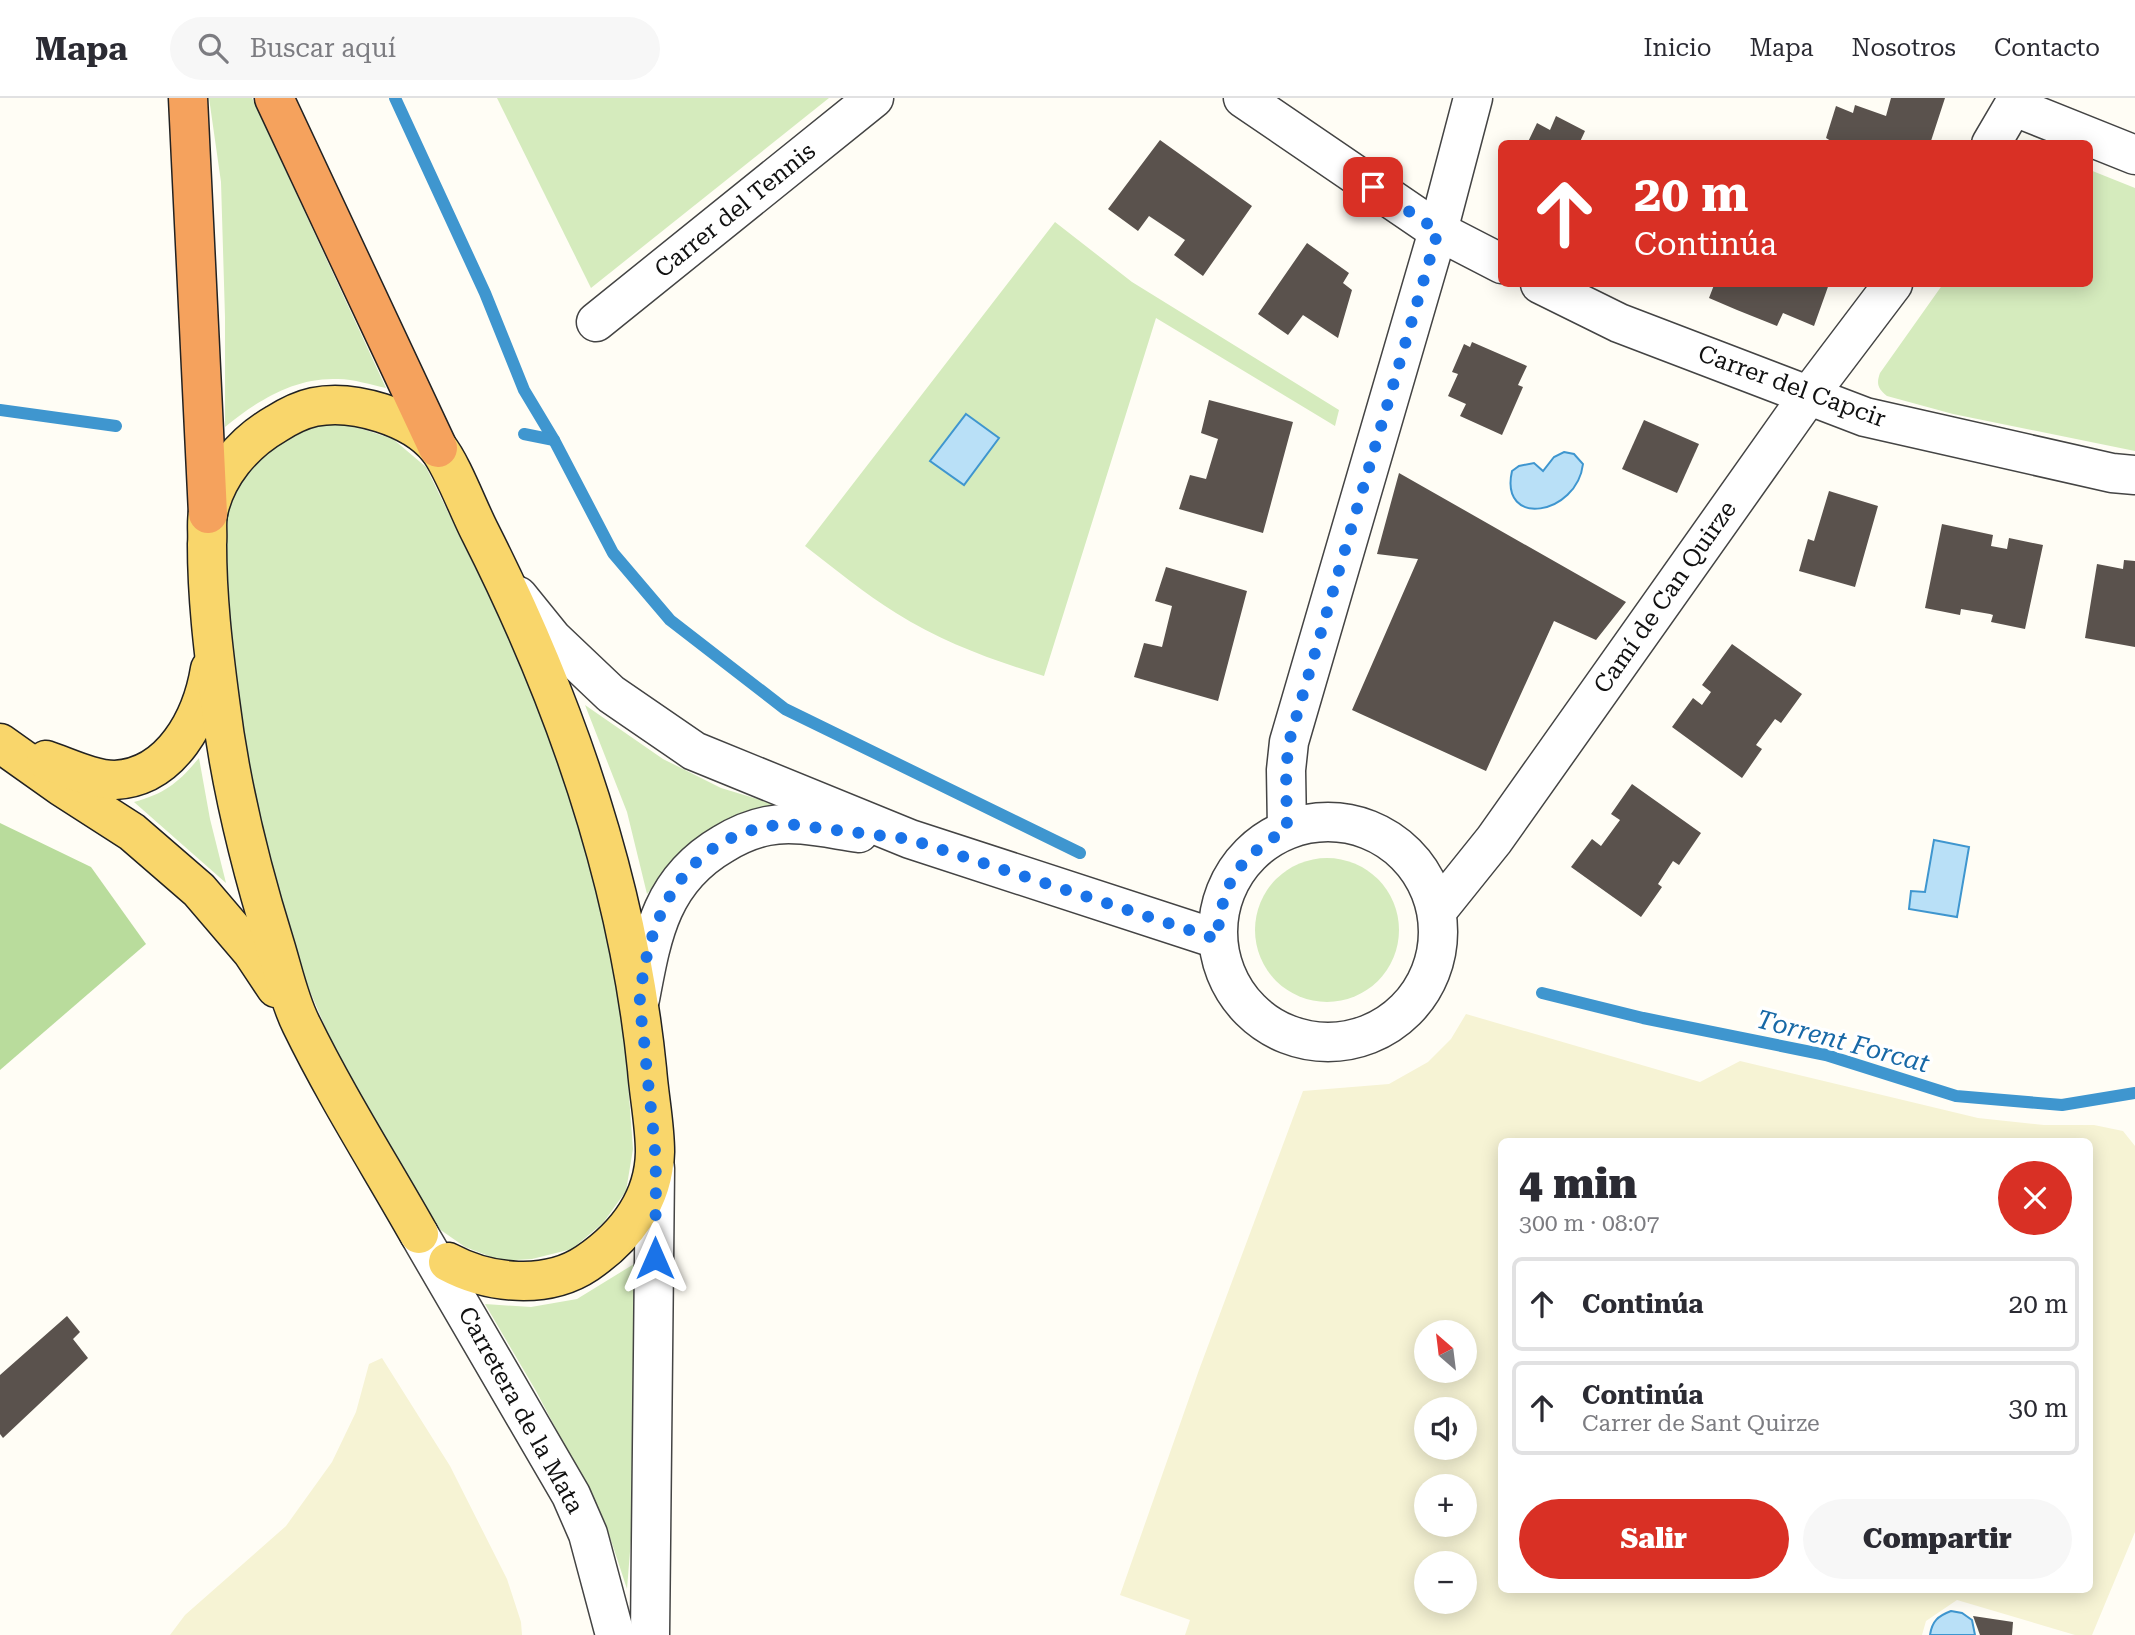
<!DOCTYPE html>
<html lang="es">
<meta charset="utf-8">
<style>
:root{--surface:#fff;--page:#f7f7f7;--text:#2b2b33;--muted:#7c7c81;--line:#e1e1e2;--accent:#d93025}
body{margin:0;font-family:"Roboto Serif",serif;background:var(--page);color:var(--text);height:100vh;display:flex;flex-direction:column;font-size:26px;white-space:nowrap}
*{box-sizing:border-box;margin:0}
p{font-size:23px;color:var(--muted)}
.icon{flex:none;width:38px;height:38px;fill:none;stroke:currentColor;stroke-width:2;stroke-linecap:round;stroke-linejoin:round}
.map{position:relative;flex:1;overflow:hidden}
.sheet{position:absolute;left:1498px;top:1040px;width:595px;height:455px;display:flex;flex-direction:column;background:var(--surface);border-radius:10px;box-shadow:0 4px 18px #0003}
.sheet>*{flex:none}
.hud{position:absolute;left:1498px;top:42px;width:595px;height:147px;border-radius:10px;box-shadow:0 4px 18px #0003;background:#d93025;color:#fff;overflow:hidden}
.needle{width:46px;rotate:332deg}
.fabs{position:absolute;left:1414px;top:1222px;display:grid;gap:14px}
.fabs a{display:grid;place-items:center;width:63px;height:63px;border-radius:50%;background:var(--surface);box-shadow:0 4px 18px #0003;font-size:35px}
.pin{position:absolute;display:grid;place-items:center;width:60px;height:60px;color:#fff;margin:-30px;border-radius:14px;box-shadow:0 4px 10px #0006}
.me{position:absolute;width:77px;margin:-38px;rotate:0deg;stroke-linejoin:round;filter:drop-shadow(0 0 5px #0008)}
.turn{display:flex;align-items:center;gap:24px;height:147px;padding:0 21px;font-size:32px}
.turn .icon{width:91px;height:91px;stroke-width:2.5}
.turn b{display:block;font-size:49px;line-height:60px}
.round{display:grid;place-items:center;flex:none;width:74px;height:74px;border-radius:37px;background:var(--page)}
.head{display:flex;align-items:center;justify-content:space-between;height:119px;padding:0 21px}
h1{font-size:42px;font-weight:800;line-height:52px}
.action{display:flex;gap:14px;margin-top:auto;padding:14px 21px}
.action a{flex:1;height:80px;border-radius:42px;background:var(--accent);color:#fff;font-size:28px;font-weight:800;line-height:80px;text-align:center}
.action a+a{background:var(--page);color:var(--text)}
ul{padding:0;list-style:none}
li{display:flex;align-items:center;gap:21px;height:94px;margin:0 14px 10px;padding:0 7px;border:4px solid var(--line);border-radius:10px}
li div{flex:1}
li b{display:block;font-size:26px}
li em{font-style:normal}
header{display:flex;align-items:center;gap:42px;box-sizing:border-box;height:98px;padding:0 35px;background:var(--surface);border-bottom:2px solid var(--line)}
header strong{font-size:33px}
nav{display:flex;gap:38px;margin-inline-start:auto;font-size:24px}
.search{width:490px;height:63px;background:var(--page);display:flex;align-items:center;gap:18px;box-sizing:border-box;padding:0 24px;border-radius:38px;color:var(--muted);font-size:26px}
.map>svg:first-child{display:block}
.farmland{fill:#f6f3d4;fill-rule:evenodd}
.green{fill:#d5ebbd}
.forest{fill:#b9dc9c}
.water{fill:#b9e0f7;stroke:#3f96cf;stroke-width:2}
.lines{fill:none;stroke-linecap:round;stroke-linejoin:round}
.stream{stroke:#3f96cf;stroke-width:12}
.building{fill:#5a524d}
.minor-casing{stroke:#444;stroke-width:41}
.major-casing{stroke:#222;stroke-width:41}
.highway-casing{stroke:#222;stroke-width:41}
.minor{stroke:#fff;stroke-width:38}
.major{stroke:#f9d66b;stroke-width:38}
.highway{stroke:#f5a25d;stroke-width:38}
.route{stroke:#1a73e8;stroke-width:12;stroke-dasharray:0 21.6}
.labels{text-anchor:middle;stroke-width:7;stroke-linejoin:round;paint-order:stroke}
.street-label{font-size:24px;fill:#111;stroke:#fff}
.water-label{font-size:26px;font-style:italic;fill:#1768a6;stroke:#fff}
</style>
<header>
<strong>Mapa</strong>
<div class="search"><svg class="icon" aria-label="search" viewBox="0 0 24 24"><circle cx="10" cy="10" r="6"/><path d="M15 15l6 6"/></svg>Buscar aquí</div>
<nav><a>Inicio</a><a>Mapa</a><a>Nosotros</a><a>Contacto</a></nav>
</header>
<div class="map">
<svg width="2135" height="1537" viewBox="0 0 2135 1537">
<rect width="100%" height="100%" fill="#fffdf5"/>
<g class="farmland">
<path d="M1466,916L1700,984L1740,963L1978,1020L2044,1027H2094L2123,1033L2135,1048V1434L2092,1537H2075L1957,1502L1926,1523L1922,1537H1185L1190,1522L1120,1497L1199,1272L1303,993L1389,986L1428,964L1451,941ZM2090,1043V1491H1502V1043ZM1426,1234H1465V1272H1426ZM1426,1311H1465V1349H1426ZM1426,1388H1465V1426H1426ZM1426,1465H1465V1503H1426Z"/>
<polygon points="382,1260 450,1368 507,1481 521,1524 522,1537 170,1537 185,1517 286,1428 332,1364 356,1314 369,1266"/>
</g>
<g class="green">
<path d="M209,0H252L386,290C371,287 354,281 338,281C294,279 257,303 225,329V219L221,84Z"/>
<polygon points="497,0 829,0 591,190"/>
<path d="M2090,72L2135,90V353L1953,316L1887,298C1878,291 1876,286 1880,275L1943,186H2090Z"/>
<path d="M1055,124L1132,184L1339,312L1335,328L1156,220L1044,578C992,562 942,544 896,515C865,496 835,471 805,448Z"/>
<polygon points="317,327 350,327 393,341 426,369 515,551 564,674 600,794 624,931 633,1051 626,1093 603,1125 572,1151 532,1161 502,1163 465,1149 435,1128 338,959 289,844 257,716 238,624 225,496 228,402 244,373 273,343"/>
<polygon points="585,607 663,661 721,690 780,708 679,757 647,796 627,714"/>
<path d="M199,660L210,721L226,785L134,704C166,695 178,685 199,660Z"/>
<circle cx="1327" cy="832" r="72"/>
<polygon points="634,1166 633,1416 627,1491 605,1424 536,1293 485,1206 531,1209 577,1201"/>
</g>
<polygon class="forest" points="0,725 91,769 146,846 0,972"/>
<g class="water">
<polygon points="966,316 999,340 964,387 930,363"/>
<path d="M1564,354L1574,356L1583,366C1577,417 1499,431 1512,373L1519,368L1534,365L1543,373L1554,359Z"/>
<polygon points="1934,742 1969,749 1957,819 1909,811 1911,793 1925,794"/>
<path d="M1951,1513L1962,1515L1972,1522L1975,1537H1930C1932,1523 1938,1518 1951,1513Z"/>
</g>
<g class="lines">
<g class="stream">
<polyline points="395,0 485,195 524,292 554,342 613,455 670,522 785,611 1080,755"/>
<polyline points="0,312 116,328"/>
<polyline points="524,336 554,342"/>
<polyline points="1542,895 1643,920 1826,957 1956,998 2062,1007 2135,995"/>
</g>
</g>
<g class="building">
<polygon points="1891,0 1945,0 1930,46 1836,46 1826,40 1836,8 1853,15 1855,7 1886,18"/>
<polygon points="1556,18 1585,33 1579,46 1527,46 1537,25 1550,32"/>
<polygon points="1160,42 1252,108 1203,178 1174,157 1185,142 1149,118 1138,133 1108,111"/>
<polygon points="1307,145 1349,175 1343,185 1352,192 1338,240 1303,217 1288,237 1258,216"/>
<polygon points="1710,186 1829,186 1814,228 1783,215 1777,228 1737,212 1709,200 1714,187"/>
<polygon points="1472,244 1527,268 1518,287 1523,289 1502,337 1460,318 1466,306 1448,298 1458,276 1452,274 1464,246 1470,249"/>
<polygon points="1209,302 1293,324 1263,435 1179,411 1190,377 1206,381 1218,341 1201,335"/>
<polygon points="1644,322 1699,346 1677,395 1622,371"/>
<polygon points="1399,375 1626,504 1596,542 1554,523 1486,673 1352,612 1418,461 1377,456"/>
<polygon points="1829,393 1878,408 1855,489 1799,473 1808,441 1814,443"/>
<polygon points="1942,426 1993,437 1991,448 2007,451 2009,440 2043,447 2025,531 1991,524 1993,517 1990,516 1961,511 1960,517 1925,510"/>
<polygon points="2124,462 2135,463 2135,549 2085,540 2097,466 2123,471"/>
<polygon points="1166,469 1247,493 1218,603 1134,579 1144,545 1162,549 1172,508 1155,503"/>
<polygon points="1732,546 1802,596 1781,625 1775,621 1756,647 1762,651 1742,680 1672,629 1693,600 1702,607 1711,594 1702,587"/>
<polygon points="1632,686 1701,735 1679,767 1673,763 1658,786 1662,789 1641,819 1571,769 1592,741 1601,748 1620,722 1611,716"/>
<polygon points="67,1218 80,1234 73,1241 88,1260 3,1340 0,1336 0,1277"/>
<polygon points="1973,1518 2013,1524 2012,1537 1980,1537"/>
</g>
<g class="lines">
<g class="minor-casing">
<g id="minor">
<polyline points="1243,0 1438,133 1502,166"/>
<polyline points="2015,9 2135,57"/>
<polyline points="1991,46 2018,0"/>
<polyline points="1540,186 1619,225 1865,319 2112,375 2135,377"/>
<polyline points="596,224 874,0"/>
<polyline points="518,498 552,540 611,596 694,653 910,741 1217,841"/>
<circle cx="1328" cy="834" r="110"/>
<polyline points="1287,731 1286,672 1289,644 1438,133 1473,0"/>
<polyline points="1437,813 1494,742 1809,297 1893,186"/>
<path d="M640,901C652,837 661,782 723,746C736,738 752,731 767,728C796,722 830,731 859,735"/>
<polyline points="419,1136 571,1397 588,1436 615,1537"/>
<polyline points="650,1537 655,1070"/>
</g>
</g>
<g class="major-casing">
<g id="major">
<polyline points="0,645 62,689 132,734 199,792 252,854 276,890"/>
<path d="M46,662C67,669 93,682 115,682C172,679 202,620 210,571"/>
<path d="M419,1136C380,1067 336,998 301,926C289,902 283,873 275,847C250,767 230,686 220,603C213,550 207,499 207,446C208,436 206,425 208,415C216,377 243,345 276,326C287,319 300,312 314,309C353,301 413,319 438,350C452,367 469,413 480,434C565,602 628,783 647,971C649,998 655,1027 655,1054C654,1102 625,1139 587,1165C547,1192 489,1186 448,1164"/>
</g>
</g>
<g class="highway-casing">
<g id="highway">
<polyline points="188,0 208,416"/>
<polyline points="274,0 438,350"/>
</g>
</g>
<use href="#minor" class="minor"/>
<use href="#major" class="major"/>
<use href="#highway" class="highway"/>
</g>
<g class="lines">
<path class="route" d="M655,1160C655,1125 657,1088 655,1053C652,1016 647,979 644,942C643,928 639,913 640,899C649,811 690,733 787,726L909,741L1217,841C1223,782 1237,762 1287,731L1286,672L1289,644L1438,133L1373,89"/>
</g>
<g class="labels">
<g class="street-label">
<text transform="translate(735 112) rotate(-39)" y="8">Carrer del Tennis</text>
<text transform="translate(1792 288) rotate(20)" y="8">Carrer del Capcir</text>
<text transform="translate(1665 499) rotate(-55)" y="8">Camí de Can Quirze</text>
<text transform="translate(521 1312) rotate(61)" y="8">Carretera de la Mata</text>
</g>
<g class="water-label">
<text transform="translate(1843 943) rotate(15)" y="9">Torrent Forcat</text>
</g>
</g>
</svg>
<div class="fabs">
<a><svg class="needle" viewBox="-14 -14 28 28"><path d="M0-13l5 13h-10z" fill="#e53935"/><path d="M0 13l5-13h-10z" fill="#7c7c81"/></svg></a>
<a><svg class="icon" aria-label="sound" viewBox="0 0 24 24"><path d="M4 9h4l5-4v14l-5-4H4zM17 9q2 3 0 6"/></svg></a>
<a>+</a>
<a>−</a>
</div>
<div class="pin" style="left:1373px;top:89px;background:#d93025"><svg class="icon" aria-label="arrive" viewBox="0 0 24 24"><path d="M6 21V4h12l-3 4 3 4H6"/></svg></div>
<svg class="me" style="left:655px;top:1160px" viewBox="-20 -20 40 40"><path d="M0-17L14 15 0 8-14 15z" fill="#1a73e8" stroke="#fff" stroke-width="4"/></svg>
<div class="hud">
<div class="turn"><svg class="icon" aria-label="ahead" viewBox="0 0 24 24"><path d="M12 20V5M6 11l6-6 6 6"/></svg><div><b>20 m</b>Continúa</div></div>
</div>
<section class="sheet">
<div class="head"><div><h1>4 min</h1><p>300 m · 08:07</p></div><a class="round" style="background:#d93025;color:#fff"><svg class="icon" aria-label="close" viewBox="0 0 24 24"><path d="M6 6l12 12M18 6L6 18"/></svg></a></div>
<ul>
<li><svg class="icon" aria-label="ahead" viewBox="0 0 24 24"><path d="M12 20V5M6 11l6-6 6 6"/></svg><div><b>Continúa</b></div><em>20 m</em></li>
<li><svg class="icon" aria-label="ahead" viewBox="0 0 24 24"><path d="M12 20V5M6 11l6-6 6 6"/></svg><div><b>Continúa</b><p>Carrer de Sant Quirze</p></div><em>30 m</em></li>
</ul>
<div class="action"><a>Salir</a><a>Compartir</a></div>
</section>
</div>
